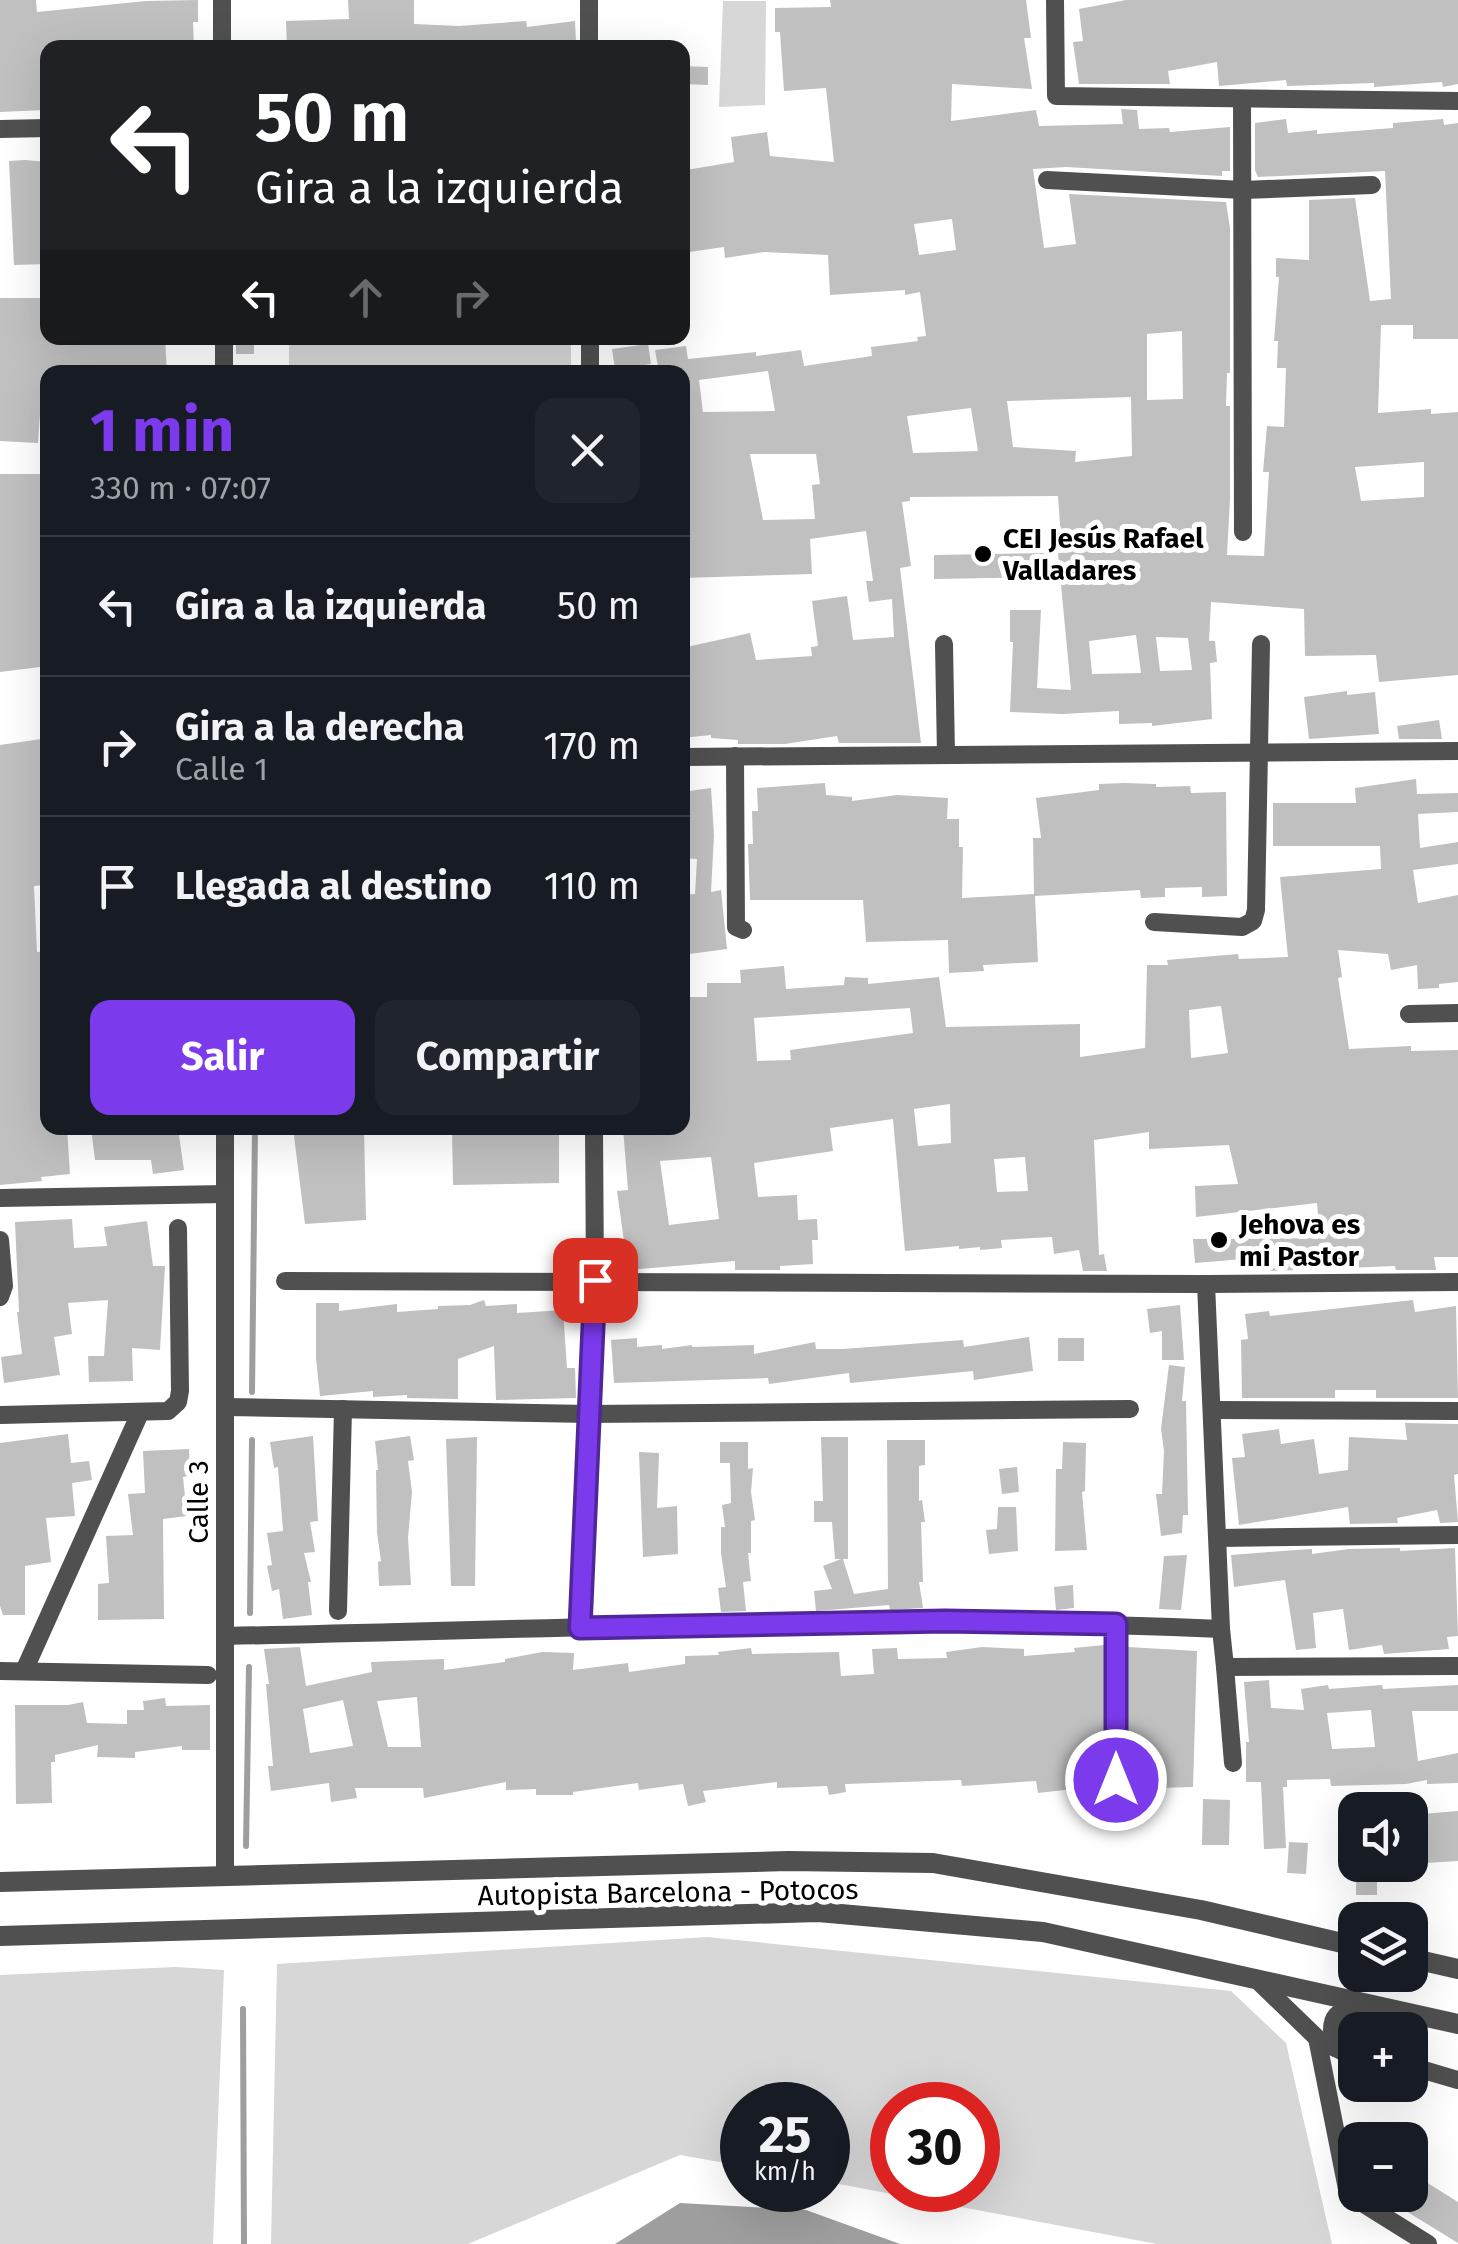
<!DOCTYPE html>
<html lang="es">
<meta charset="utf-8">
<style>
:root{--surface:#171b24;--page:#20242c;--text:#f1f3f6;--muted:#9ea1a6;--line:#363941;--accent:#7c3aed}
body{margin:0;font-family:"Fira Sans",sans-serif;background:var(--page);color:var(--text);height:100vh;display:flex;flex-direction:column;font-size:38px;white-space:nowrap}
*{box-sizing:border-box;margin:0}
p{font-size:32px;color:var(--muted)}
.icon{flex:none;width:55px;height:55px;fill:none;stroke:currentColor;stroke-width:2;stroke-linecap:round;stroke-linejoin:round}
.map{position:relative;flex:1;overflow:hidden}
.details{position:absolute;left:40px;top:365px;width:650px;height:770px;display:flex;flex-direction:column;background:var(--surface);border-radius:20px;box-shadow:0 10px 40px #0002}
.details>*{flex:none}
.banner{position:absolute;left:40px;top:40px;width:650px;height:305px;border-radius:20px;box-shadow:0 10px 40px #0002;background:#202124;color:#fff;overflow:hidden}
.tools{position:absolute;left:1338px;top:1792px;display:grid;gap:20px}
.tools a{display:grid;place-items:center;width:90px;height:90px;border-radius:20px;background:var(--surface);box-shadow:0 10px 40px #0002;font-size:50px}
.speed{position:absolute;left:720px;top:2082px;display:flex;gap:20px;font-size:50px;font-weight:700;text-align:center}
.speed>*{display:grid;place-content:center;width:130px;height:130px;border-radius:50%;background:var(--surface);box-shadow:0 10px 40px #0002;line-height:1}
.speed small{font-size:25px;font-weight:400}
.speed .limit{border:15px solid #d22;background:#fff;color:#111}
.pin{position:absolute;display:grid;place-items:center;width:85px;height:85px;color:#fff;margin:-42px;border-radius:20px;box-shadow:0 5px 15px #0006}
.me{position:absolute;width:110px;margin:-55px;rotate:0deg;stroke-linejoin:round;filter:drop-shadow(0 0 8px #0008)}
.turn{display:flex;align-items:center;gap:35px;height:210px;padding:0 50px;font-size:45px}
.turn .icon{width:130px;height:130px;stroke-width:2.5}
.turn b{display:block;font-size:70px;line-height:85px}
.lanes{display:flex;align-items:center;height:95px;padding:0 50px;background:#0003;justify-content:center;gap:50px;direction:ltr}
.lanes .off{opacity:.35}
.round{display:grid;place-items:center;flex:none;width:105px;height:105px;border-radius:20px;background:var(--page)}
.summary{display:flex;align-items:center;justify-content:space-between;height:170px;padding:0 50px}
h1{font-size:60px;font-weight:700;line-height:75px;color:var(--accent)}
.cta{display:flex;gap:20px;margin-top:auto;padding:20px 50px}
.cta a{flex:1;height:115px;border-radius:20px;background:var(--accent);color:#fff;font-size:40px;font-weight:700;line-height:115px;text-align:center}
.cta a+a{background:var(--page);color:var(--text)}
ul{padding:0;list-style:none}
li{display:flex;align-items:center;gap:30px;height:140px;padding:0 50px;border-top:2px solid var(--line)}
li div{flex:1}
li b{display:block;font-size:38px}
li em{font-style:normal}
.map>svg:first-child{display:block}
.green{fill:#d7d7d7;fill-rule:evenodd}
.water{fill:#9e9e9e}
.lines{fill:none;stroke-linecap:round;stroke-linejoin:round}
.stream{stroke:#9e9e9e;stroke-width:6}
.building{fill:#c0c0c0;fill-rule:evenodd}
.minor{stroke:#505050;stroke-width:18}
.tertiary{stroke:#505050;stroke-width:20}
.route-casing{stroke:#51269a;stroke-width:25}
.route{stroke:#7c3aed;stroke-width:18}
.poi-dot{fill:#000;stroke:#fff;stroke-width:4}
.labels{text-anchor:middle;stroke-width:10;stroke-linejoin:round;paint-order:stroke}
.poi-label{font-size:28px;font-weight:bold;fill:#000;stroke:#fff;text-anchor:start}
.street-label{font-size:28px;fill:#000;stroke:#fff}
</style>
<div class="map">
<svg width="1458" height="2244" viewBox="0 0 1458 2244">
<rect width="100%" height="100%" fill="#fff"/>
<g class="green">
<polygon points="723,1 766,1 765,105 719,107"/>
<rect x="289" y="339" width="282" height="33"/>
<path d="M707,1937L1231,1991L1286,2043L1332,2244H1157L828,2182V2105H742V2166L680,2155L468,2244H271L277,1964ZM892,2105H978V2190H892Z"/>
<polygon points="176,1967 224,1970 213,2244 0,2244 0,1975"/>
</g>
<polygon class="water" points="680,2203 806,2210 900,2244 615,2244"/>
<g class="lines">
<g class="stream">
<polyline points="252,1392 255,1128"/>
<polyline points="250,1613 252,1440"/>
<polyline points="246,1846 249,1667"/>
<polyline points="243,2009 244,2244"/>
</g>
</g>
<g class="building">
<polygon points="0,0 36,0 37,12 146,1 198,0 198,22 193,22 194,48 43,48 45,110 0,112"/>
<polygon points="348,0 414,0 414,24 459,26 526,21 527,27 575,21 576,42 533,48 287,48 286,21 349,19"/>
<path d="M830,0H1026L1031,38H1024L1032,89L952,84L951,121L1036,110L1039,126L1123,124L1121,109L1137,110L1139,129L1169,128L1170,132L1230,127V171H1222V176L1066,167L1033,169L1044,248L1076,244L1069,194L1226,202L1230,228V373H1227L1226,406H1230V499L1227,555L1264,556L1269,472H1263L1267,426L1284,427L1286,368H1277L1278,341H1274L1279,277H1276V258L1309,260V200L1355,198L1370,301L1391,299L1385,171L1258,177L1255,170V123L1286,119L1288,133L1317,130V134L1393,128V123L1443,119L1444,125L1458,123V339H1413V325H1381L1378,413L1431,409V414L1458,412V675L1379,682L1376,655L1305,656L1304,609L1211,602L1209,641H1215L1217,662L1210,663L1212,719L1152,726V723L1119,724V711L1062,714L1010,712L1013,642H1010V610H1041L1037,688L1071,690L1058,553H1062L1058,496L910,497V501L902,502L911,566L900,568L921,743H839L837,736L785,744H738V740L711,738V735L682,738V648L750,633L756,660L812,656L811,647L818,646L812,601L847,596L853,640L894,637L892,599L869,602L866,581H873L866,531L810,539L812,574L682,578V468L690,467L682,426V372H659L655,350L686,346L688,359L756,352V356L801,350L804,366L872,356L871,347L918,341L917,337L926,336L920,292L905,295V290L830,295L828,255L764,252L725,258L724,247L682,253V198L690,197L686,170L734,162L731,137L767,132L770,156L834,162L826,88L784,91L780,32H775V8L831,7ZM952,219L956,250L919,255L914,224ZM1182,331L1183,399L1147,400V334ZM768,371L775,411L703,412L699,380ZM1131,397L1132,456L1075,462L1076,451L1013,447L1007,401ZM971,408L978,451L913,453L907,416ZM750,454H816L820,484L812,485L815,519L763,520ZM1424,462V497L1361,501L1355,467ZM1136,635L1141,673L1092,674L1089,641ZM1156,637L1188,638L1192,670L1160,671Z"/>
<polygon points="1126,0 1458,0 1458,84 1443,87 1442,82 1374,87 1374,83 1287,86 1286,80 1219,86 1217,62 1168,71 1170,84 1079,84 1073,42 1083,41 1079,9"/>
<polygon points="682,66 708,67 708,85 682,84"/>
<polygon points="25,160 48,162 48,264 14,265 9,161"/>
<polygon points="0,298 48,298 48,338 165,338 167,372 48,372 48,387 45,387 47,413 40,414 38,443 0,441"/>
<rect x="236" y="338" width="18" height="16"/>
<polygon points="648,344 651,364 615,369 612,349"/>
<polygon points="0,474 40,474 40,488 48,488 48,666 0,672"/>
<polygon points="1044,553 1043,577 934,579 934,555"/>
<polygon points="1347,691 1347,695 1375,692 1379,734 1309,739 1304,697"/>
<polygon points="1439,720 1442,739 1399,739 1397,726"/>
<polygon points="48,738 48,874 44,874 45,885 34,886 37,952 48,951 48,1128 67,1128 70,1174 41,1177 42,1181 0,1185 0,745"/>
<path d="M1416,779L1417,794L1458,793V812L1418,814L1420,848L1458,842V864L1413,870L1418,903L1458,895V982L1439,984V988L1418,989L1417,965L1391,970L1388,954L1338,950L1342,977L1338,978L1349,1049L1411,1046V1051L1458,1050V1257H1434L1436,1270H1396L1395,1266L1268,1271V1257L1195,1263L1193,1239L1320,1238L1317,1203L1196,1217L1195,1186L1238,1184L1229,1145L1149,1149V1132L1094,1140L1099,1255L1104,1254L1107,1271H1083L1079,1250L1054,1254L1052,1237L1001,1240L1002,1248L980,1250V1247L959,1249V1246L905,1251L893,1119L830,1128L833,1151L754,1163L758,1197L797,1195L798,1220L817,1219L818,1240H812L813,1264L780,1266V1270H735V1261L628,1270L617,1191L628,1190L623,1128H682L687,1034H682V997H707V983H741L740,970L784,966L786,989L844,985L845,977L868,978V984L939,977L946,1027L1080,1024V1057L1145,1048L1147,965H1168L1167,960L1238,954L1239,959L1288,957L1280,877L1381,869L1380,846H1273V803H1356L1355,788ZM1221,1006L1228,1053L1191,1058L1189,1010ZM910,1008L913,1033L790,1050L791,1060L757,1061L754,1018ZM950,1104L951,1143L918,1146L914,1109ZM711,1157L719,1219L669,1225L660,1161ZM1025,1157L1028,1191L997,1192L994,1159Z"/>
<polygon points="825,783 826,795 852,797 852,801 897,795 948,798 947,819 959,819 959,847 963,847 962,898 1034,894 1033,838 1041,838 1036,798 1099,790 1099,784 1124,783 1156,784 1156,787 1190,786 1191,793 1226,792 1227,896 1202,897 1202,887 1165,888 1165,897 1141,898 1140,890 1035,896 1038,962 983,965 984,971 949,973 948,940 866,942 863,900 750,900 748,844 753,844 752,811 758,811 757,788"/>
<polygon points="711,788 714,835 711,892 721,890 727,949 682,955 682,895 695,894 697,859 682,858 682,792"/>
<polygon points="91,1128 178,1128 184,1170 153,1174 151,1160 95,1160"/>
<polygon points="293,1128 364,1128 366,1220 305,1224"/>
<polygon points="452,1128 559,1128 559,1183 453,1185"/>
<polygon points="72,1219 74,1248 107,1246 104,1227 147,1221 153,1266 165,1266 160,1350 132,1348 133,1381 89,1382 88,1356 104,1356 108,1300 68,1303 72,1334 54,1337 60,1375 4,1383 1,1357 22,1354 17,1312 19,1312 15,1222"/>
<polygon points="484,1300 486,1306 517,1304 517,1313 563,1310 567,1368 575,1368 576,1398 496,1400 494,1346 458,1359 458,1399 407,1398 407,1395 373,1397 373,1391 320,1396 316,1358 316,1303 339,1303 339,1311 397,1304 397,1312 438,1309 438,1306 470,1305"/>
<polygon points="1413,1300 1415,1312 1456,1306 1458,1398 1376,1398 1376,1390 1335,1390 1335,1398 1242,1398 1241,1340 1248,1339 1245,1314 1269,1311 1270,1316"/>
<polygon points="1180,1305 1184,1360 1162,1360 1162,1331 1150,1333 1147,1309"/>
<polygon points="1029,1337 1033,1371 974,1380 973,1371 850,1383 849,1373 769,1384 768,1378 614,1383 611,1340 637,1338 637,1347 662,1345 662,1349 692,1345 692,1347 754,1345 754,1354 815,1342 816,1349 843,1349 963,1340 964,1347"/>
<rect x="1058" y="1338" width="26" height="23"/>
<polygon points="1169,1365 1185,1367 1182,1401 1186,1401 1188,1515 1183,1515 1182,1533 1161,1536 1156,1494 1162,1494 1164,1451 1161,1429"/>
<polygon points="1405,1423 1458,1424 1458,1474 1454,1475 1458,1522 1440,1523 1437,1510 1397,1518 1398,1523 1350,1524 1348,1507 1239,1525 1232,1458 1245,1457 1242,1434 1279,1429 1281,1444 1314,1439 1319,1474 1348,1470 1349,1437 1407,1440"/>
<polygon points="68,1434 71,1463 89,1461 92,1480 72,1483 75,1516 46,1518 51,1562 25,1566 25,1615 3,1615 0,1606 0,1443"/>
<polygon points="313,1436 318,1521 310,1522 315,1552 304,1553 311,1582 308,1582 312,1615 283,1619 279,1589 272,1591 267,1566 272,1565 267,1533 283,1531 278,1467 274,1468 270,1442"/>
<polygon points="410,1436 414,1460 408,1461 412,1492 408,1538 411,1585 379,1586 378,1562 381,1561 377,1533 376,1470 378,1470 375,1441"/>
<polygon points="477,1437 475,1586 451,1586 446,1439"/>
<polygon points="821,1437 848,1437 848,1559 843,1559 854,1594 888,1589 887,1440 925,1440 925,1465 919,1466 919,1501 922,1500 925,1522 921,1522 923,1582 919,1582 923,1608 890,1610 889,1605 816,1611 814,1591 832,1589 823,1566 841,1559 835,1559 832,1522 814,1522 814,1501 823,1501"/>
<polygon points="720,1442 748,1442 748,1469 753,1468 751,1492 755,1520 751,1521 751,1553 748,1553 751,1581 743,1582 746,1611 721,1612 718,1588 726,1587 721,1553 721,1527 725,1527 722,1505 731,1503 730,1463 720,1463"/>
<polygon points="1063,1442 1086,1443 1085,1491 1082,1492 1087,1550 1055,1551 1056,1469 1062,1469"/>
<polygon points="189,1449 190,1476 183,1477 187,1516 163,1519 164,1619 98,1620 98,1584 109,1583 106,1536 133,1535 128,1494 145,1493 143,1451"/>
<polygon points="639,1452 659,1453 657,1508 677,1506 678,1554 643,1557"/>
<polygon points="1017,1467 1019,1492 1002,1494 999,1469"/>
<polygon points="998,1507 1016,1507 1018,1551 989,1554 986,1530 997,1529"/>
<polygon points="1400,1548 1400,1551 1455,1548 1458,1636 1447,1637 1449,1649 1384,1654 1382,1645 1349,1650 1343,1609 1313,1613 1316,1648 1296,1650 1285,1580 1234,1587 1231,1555 1296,1550 1312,1549 1312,1554 1349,1549"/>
<polygon points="1187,1555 1181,1610 1159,1609 1164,1556"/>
<polygon points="1073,1585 1074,1608 1056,1610 1054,1587"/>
<path d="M1104,1645V1781L1110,1795L1074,1799L1073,1789L1038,1793L1036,1781L962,1786L961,1780L845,1784L846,1792L829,1795L827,1786L777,1788V1782L703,1791L706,1802L688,1806L683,1784L639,1790L638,1783L573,1792V1795H536V1789L506,1790V1782L424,1798L423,1788H355L357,1798L331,1802L329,1783L271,1791L268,1766H273L266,1684H269L264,1649L300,1647L306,1686L372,1672L371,1662L444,1659V1670L505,1662V1659L542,1652L574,1653L573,1670L628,1663L629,1672L685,1664V1656L719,1655L718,1652L751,1648L752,1654L839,1652L841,1676L874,1674L872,1649L897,1648L898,1659L947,1658L946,1652L982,1647L1024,1649V1656L1075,1652L1074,1648ZM417,1697L421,1747H388L377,1701ZM343,1700L353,1746L310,1753L303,1709Z"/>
<polygon points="1128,1647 1197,1651 1193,1787 1125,1789 1128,1781"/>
<path d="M1269,1680L1271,1708L1304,1710L1301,1689L1328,1685L1329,1689L1382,1685L1383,1689L1458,1685V1711H1412L1418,1761L1458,1753V1783L1427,1784V1780L1406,1784L1331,1786L1330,1779L1287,1780V1787H1283L1286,1848L1264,1849L1261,1782H1246V1742H1249L1244,1682ZM1371,1710L1375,1747L1332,1749L1327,1713Z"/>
<polygon points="165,1698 166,1706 210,1705 210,1750 182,1750 182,1746 135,1752 135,1758 97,1757 98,1745 55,1755 55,1762 51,1762 52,1803 16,1804 15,1705 68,1705 83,1702 87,1723 127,1724 127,1710 144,1710 143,1701"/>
<polygon points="1203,1799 1230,1800 1229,1845 1202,1845"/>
<polygon points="1458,1811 1458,1861 1410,1864 1410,1815"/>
<polygon points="1289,1842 1308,1843 1306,1874 1287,1873"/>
<rect x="1356" y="1873" width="21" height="22"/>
<polygon points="1410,2172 1458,2202 1458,2243 1380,2195 1410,2195"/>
</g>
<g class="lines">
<g class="minor">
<polyline points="222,0 222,48"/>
<polyline points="1055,0 1056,96 1458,101"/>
<polyline points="589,48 589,0"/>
<polyline points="1242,99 1243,532"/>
<polyline points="0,129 48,128"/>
<polyline points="1047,180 1243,190 1372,185"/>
<polyline points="224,338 224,372"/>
<polyline points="590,338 590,372"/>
<polyline points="944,644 946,755"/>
<polyline points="735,756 736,927 743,930"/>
<polyline points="682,757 1458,751"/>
<polyline points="1154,922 1242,927 1253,921 1256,910 1261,644"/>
<polyline points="1409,1014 1458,1013"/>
<polyline points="225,1128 225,1876"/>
<polyline points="0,1198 225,1194"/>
<polyline points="0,1240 4,1286 0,1297"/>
<polyline points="285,1281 1206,1284"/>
<polyline points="226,1407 588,1414 1130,1409"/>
<polyline points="1214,1410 1458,1411"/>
<polyline points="0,1415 168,1411 178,1402 180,1391 178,1228"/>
<polyline points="1219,1538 1458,1535"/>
<polyline points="338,1611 343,1409"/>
<polyline points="580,1628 595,1280 594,1128"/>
<polyline points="1221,1629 1206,1284 1458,1282"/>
<path d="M226,1636C557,1629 890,1614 1221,1629L1225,1667L1458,1666"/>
<polyline points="1225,1667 1233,1763"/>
<polyline points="0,1671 208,1675"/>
<polyline points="24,1671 140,1413"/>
<polyline points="1116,1781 1116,1624"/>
<polyline points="1255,1978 1317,2038 1348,2194 1428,2244"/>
<polyline points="1326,2043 1355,2058"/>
<path d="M1335,2048C1326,2016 1336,2008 1369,2007"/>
<polyline points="1410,2066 1458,2080"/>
</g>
<g class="tertiary">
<polyline points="0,1882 788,1861 933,1863 1201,1910 1355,1946"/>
<polyline points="0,1936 818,1912 1043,1932 1458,2024"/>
<polyline points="1410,1958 1458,1969"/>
</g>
</g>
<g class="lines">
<g class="route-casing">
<polyline id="route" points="595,1280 580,1628 945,1621 1116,1624 1116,1780"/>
</g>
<use href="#route" class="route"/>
</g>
<g class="poi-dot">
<circle cx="983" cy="554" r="10"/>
<circle cx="1219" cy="1240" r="10"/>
</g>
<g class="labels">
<g class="poi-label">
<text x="1003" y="548">CEI Jesús Rafael<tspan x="1003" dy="32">Valladares</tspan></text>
<text x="1239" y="1234">Jehova es<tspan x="1239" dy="32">mi Pastor</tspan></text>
</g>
<g class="street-label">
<text transform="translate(198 1502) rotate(-90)" y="10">Calle 3</text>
<text transform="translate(668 1892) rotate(-1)" y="10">Autopista Barcelona - Potocos</text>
</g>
</g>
</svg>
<div class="tools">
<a><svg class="icon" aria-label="sound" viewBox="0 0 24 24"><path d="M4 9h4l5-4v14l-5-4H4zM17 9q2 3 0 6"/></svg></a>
<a><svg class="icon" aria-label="layers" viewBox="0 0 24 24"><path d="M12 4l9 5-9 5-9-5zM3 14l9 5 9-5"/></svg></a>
<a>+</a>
<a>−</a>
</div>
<div class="speed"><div>25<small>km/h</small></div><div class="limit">30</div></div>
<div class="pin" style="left:595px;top:1280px;background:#d93025"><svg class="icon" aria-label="arrive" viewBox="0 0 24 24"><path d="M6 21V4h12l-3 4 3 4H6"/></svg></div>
<svg class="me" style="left:1116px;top:1780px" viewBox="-20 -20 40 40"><circle r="17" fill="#7c3aed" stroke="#fff" stroke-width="3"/><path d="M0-11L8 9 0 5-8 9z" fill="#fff"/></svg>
<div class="banner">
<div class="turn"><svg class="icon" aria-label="left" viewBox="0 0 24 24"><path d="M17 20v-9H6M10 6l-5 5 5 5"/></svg><div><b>50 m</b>Gira a la izquierda</div></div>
<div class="lanes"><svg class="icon" aria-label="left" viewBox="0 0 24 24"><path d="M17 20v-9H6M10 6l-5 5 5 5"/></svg><svg class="icon off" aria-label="ahead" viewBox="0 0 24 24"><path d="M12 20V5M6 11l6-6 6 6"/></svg><svg class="icon off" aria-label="right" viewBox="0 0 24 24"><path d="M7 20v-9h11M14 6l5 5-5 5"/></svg></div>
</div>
<section class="details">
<div class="summary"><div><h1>1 min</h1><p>330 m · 07:07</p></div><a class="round"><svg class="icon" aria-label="close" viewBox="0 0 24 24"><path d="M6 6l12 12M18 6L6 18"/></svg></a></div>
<ul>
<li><svg class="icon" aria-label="left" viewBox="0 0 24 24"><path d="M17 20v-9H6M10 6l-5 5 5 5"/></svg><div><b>Gira a la izquierda</b></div><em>50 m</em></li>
<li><svg class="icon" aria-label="right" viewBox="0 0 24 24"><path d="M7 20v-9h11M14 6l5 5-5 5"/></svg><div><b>Gira a la derecha</b><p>Calle 1</p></div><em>170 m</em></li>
<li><svg class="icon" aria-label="arrive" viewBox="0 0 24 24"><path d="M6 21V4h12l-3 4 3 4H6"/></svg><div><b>Llegada al destino</b></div><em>110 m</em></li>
</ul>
<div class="cta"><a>Salir</a><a>Compartir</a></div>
</section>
</div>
